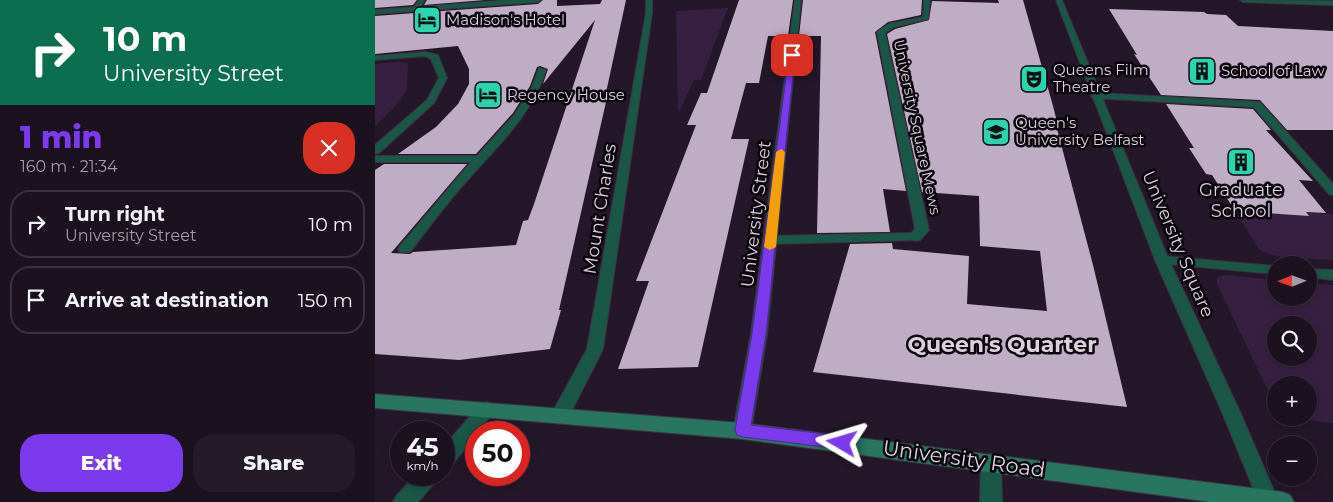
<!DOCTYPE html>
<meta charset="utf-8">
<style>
:root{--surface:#1b111f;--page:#241a28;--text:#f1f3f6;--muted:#a09da4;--line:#39313d;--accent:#7c3aed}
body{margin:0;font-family:Montserrat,sans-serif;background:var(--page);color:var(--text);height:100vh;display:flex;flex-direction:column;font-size:19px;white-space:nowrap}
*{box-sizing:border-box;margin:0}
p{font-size:16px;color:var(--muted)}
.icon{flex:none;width:28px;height:28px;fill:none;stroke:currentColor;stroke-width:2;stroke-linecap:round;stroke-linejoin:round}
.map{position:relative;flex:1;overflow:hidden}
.sheet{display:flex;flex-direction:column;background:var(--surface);width:375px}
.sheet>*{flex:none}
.top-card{background:#0b6e4f;color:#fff;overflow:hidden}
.needle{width:32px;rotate:269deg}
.tools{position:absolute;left:892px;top:256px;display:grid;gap:10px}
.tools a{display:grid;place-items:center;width:50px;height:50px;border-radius:50%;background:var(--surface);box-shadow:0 2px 8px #0003,0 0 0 1px var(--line);font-size:25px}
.speed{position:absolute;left:15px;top:421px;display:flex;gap:10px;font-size:25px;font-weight:700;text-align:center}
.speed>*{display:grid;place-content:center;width:65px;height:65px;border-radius:50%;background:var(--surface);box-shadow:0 2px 8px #0003,0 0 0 1px var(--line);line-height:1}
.speed small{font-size:12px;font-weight:400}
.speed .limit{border:8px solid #d22;background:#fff;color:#111}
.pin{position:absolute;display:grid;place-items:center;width:42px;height:42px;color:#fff;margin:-21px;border-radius:10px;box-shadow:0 2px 8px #0006}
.me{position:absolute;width:55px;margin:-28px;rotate:277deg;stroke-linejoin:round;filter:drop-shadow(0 0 4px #0008)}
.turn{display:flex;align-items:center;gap:18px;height:105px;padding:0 20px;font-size:22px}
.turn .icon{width:65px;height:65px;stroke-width:2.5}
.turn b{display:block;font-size:35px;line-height:42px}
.round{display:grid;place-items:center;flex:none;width:52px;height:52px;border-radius:20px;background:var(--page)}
.overview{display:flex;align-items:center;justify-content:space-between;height:85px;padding:0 20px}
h1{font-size:30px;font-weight:800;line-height:38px;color:var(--accent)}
.cta{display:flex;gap:10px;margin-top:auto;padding:10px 20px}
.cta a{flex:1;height:58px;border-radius:20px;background:var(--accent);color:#fff;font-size:20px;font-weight:800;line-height:58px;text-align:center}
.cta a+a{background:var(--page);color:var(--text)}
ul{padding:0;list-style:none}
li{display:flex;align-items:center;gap:15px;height:68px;margin:0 10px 8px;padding:0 10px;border:2px solid var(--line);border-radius:20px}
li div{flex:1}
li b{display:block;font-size:19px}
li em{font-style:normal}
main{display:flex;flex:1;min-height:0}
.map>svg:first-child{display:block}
.green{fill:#371f41;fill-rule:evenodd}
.building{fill:#beadc5}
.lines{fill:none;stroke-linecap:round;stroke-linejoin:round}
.service-casing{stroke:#3d3142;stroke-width:2}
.minor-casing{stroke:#3d3142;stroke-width:2}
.tertiary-casing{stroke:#3d3142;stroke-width:2}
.secondary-casing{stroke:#3d3142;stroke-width:2}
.service{fill:#1a5747;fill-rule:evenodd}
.minor{fill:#1a5747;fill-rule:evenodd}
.tertiary{fill:#1a5747;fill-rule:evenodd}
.secondary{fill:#287560;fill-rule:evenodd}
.route{fill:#7c3aed;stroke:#51269a}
.slow{fill:#f59e0b}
.labels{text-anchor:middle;stroke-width:5;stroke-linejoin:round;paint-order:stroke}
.far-poi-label{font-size:15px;fill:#dad1dd;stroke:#0a050c;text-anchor:start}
.far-street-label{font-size:15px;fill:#dad1dd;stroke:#0a050c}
.poi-label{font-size:18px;fill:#dad1dd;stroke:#0a050c}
.street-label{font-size:18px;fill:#dad1dd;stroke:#0a050c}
.near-street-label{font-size:21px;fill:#dad1dd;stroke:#0a050c}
.district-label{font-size:22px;font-weight:bold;fill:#dad1dd;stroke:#0a050c}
</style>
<main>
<section class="sheet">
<div class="top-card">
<div class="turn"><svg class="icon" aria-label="right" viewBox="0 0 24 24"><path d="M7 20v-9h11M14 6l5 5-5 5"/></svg><div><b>10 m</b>University Street</div></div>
</div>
<div class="overview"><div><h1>1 min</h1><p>160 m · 21:34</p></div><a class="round" style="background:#d93025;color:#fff"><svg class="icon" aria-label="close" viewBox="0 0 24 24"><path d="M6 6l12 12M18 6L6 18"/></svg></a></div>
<ul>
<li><svg class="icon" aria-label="right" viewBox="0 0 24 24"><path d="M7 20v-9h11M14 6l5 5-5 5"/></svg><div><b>Turn right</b><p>University Street</p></div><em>10 m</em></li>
<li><svg class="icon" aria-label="arrive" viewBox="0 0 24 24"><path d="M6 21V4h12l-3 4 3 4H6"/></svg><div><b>Arrive at destination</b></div><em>150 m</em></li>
</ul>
<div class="cta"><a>Exit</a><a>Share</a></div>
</section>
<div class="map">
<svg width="958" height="502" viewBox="0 0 958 502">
<rect width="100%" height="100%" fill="#241729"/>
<g class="green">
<polygon points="353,8 326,80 319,80 303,114 301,11"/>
<polygon points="21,62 33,63 33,65 32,90 21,105 0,126 0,64"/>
<path d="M858,208L956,214L958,217V260C937,259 901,261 884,249Z"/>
<path d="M851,275L901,280V298H934V283L958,285V423L914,418H934V385H901V407L842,284V277ZM901,325H934V358H901Z"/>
</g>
<g class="building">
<polygon points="0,0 42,0 38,5 0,8"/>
<polygon points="52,0 110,0 49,5"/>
<polygon points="168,0 182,0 182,6 225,4 227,0 251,0 229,102 231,102 184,310 186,310 175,349 84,360 0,354 0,170 9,164 92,164 16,253 35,254 38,252 141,245 148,221 153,220 159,204 220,20 168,84 173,69 165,66 162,67 155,86 138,113 101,154 23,154 61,127 83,104 94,84 94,69 83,46 0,54 0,16 163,4"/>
<polygon points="364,0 418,0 413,36 393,36 384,83 371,83 356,139 374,139 323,367 243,369 274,281 261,281 321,125 312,125 326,93 332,93"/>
<polygon points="428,0 547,0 546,15 513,22 500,32 531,191 508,189 515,232 442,233 446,36 424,36"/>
<polygon points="623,0 648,0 678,106 683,126 681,125 718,265 752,407 438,372 475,244 517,243 518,249 594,256 592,304 672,311 665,251 605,246 604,196 547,192 512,34 520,29 554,20 557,1 624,3"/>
<polygon points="734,9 829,12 832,14 851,15 863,26 958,31 958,130 912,130 885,100 786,95 759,54 762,55"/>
<polygon points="791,104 878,109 896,130 891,130 938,181 924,180 951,213 931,212 934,216 905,214 880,212 878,208 857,206 837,175 831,174 814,148 819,148"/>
</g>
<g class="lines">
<g class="service-casing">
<g id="service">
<path d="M164,68L171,70C156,117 121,147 90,183C70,205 53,229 35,252H25L23,249L25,246L96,162H0V156H102L140,114L157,87Z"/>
<polygon points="721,93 885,102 958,184 958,195 954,194 879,107 718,98 716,96"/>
<polygon points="540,233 545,234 547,237 545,240 396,244 389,240 396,236"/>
<polygon points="787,256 901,266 901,274 782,263 780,260 782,257"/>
<polygon points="934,269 958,270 958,280 934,277"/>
</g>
</g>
<g class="minor-casing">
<g id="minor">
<polygon points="44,0 50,0 42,11 38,11 37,10"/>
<polygon points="271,0 277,0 277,13 228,349 192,420 185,422 178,420 176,415 212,349 271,13"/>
<polygon points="549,0 555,0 553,19 519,27 510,33 554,230 545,240 540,241 533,237 540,229 502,32 513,24 548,17"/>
<polygon points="681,0 687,0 794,260 865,412 903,500 903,502 883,502 883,500 847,412 780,260"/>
<polygon points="865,0 958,1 958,5 868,2"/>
<polygon points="50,52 63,55 72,78 59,103 4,153 0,154 0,145 52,100 64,78 56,59 50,56 0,60 0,56"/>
<polygon points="112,402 118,404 121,409 103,432 101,432 101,435 76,466 69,468 69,446 106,404"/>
<polygon points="616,454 623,457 626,463 627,502 605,502 606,463 609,457"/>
<polygon points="41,475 64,475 61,481 43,502 18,502 22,495"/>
</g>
</g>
<g class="tertiary-casing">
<g id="tertiary">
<polygon points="136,0 166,0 163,2 0,14 0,10"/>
<polygon points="420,0 426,0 392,334 376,431 374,437 367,439 360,437 358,431 376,334"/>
</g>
</g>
<g class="secondary-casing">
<polygon id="secondary" points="0,394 367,423 908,492 915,495 919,502 836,502 367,439 0,408"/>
</g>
<use href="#service" class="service"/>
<use href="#minor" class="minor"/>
<use href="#tertiary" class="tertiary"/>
<use href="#secondary" class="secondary"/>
</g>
<polygon class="route" points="417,53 420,55 391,334 376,425 467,436 472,438 475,443 472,448 467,449 368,437 362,435 360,430 377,334 414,55"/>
<polygon class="slow" points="406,149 410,152 401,247 395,250 389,247 401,152"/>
<defs>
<g id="hotel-square" transform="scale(1.4375)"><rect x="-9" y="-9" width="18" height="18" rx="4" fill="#29d5ad" stroke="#0a050c"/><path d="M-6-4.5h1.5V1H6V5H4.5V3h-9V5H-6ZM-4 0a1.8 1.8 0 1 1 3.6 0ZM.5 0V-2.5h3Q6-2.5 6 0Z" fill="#111"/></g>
<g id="building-square" transform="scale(1.4375)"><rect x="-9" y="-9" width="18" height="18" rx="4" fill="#29d5ad" stroke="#0a050c"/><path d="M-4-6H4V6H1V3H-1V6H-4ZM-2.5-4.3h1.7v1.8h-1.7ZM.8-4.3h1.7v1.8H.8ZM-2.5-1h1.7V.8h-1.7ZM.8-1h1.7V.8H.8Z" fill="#111"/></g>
<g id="theatre-square" transform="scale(1.4375)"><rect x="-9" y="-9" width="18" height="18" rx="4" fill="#29d5ad" stroke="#0a050c"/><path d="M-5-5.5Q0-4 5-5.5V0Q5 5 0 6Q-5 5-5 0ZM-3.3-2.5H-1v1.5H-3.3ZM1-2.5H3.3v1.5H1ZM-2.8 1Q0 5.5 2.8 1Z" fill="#111"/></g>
<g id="university-square" transform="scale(1.4375)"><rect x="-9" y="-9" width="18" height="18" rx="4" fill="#29d5ad" stroke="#0a050c"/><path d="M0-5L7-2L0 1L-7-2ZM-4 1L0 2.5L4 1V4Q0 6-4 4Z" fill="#111"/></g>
</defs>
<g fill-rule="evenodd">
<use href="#hotel-square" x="52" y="20"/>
<use href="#building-square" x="827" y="71"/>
<use href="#theatre-square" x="659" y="79"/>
<use href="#hotel-square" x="113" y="95"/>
<use href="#university-square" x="621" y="132"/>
<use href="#building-square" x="866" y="162"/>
</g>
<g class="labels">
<g class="far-poi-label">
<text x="71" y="25">Madison's Hotel</text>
<text x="678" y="75">Queens Film<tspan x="678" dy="17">Theatre</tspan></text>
<text x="846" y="76">School of Law</text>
<text x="132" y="100">Regency House</text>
<text x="640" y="128">Queen's<tspan x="640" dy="17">University Belfast</tspan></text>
</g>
<g class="far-street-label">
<text transform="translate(542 127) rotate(78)" y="5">University Square Mews</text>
</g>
<g class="poi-label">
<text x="866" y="196">Graduate<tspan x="866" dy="21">School</tspan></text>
</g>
<g class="street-label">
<text transform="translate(225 209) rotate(-81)" y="6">Mount Charles</text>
<text transform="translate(381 214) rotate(-83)" y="6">University Street</text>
<text transform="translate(803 244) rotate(67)" y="6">University Square</text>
</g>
<g class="near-street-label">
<text transform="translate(589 459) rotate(8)" y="7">University Road</text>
</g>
<g class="district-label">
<text x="627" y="352">Queen's Quarter</text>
</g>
</g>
</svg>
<div class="tools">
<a><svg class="needle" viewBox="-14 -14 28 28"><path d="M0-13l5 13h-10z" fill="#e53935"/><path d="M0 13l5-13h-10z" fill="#a09da4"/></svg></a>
<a><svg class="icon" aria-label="search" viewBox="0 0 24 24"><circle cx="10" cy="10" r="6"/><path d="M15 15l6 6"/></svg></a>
<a>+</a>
<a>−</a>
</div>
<div class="speed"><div>45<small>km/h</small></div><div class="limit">50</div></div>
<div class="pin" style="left:417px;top:55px;background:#d93025"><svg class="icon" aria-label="arrive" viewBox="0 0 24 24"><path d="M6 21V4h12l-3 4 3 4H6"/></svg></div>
<svg class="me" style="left:467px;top:443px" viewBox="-20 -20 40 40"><path d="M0-17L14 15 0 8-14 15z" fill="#7c3aed" stroke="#fff" stroke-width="4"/></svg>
</div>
</main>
